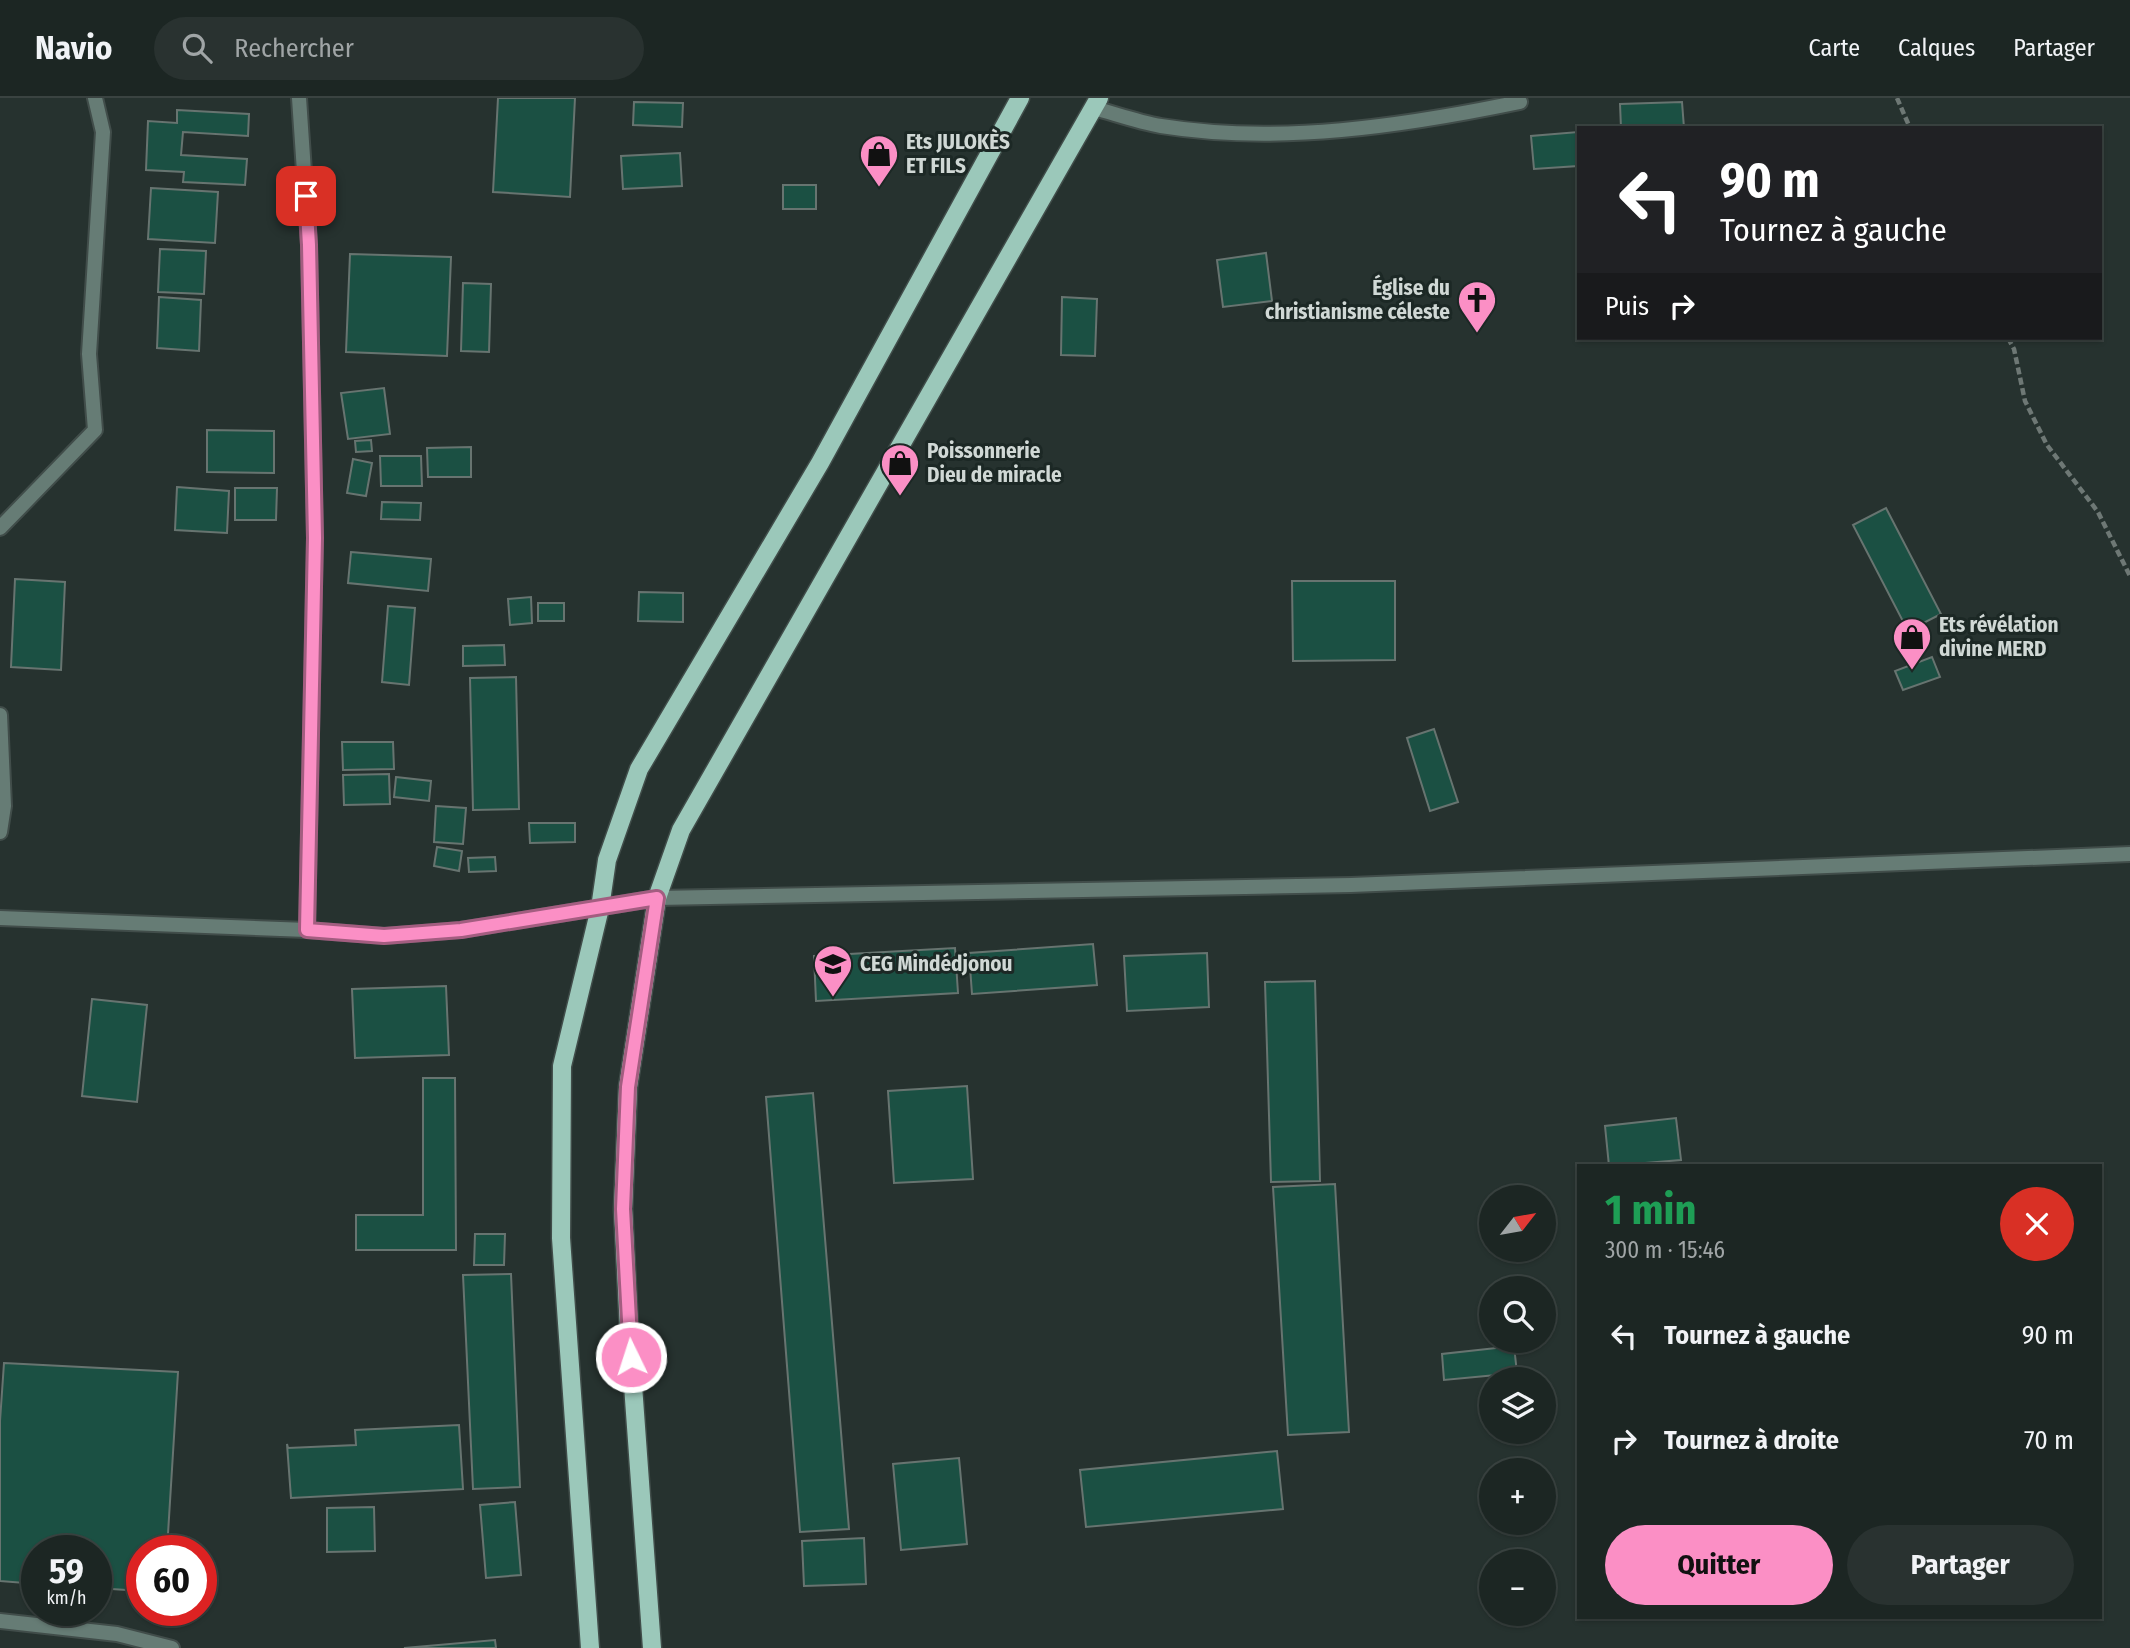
<!DOCTYPE html>
<html lang="fr">
<meta charset="utf-8">
<style>
:root{--surface:#1c2623;--page:#293230;--text:#f1f3f6;--muted:#a0a5a6;--line:#3a4341;--accent:#fb8fc5}
body{margin:0;font-family:"Fira Sans Condensed",sans-serif;background:var(--page);color:var(--text);height:100vh;display:flex;flex-direction:column;font-size:26px;white-space:nowrap}
*{box-sizing:border-box;margin:0}
p{font-size:23px;color:var(--muted)}
.icon{flex:none;width:38px;height:38px;fill:none;stroke:currentColor;stroke-width:2;stroke-linecap:round;stroke-linejoin:round}
.map{position:relative;flex:1;overflow:hidden}
.drawer{position:absolute;left:1577px;top:1066px;width:525px;height:455px;display:flex;flex-direction:column;background:var(--surface);border-radius:0px;box-shadow:0 2px 5px #0004,0 0 0 2px var(--line)}
.drawer>*{flex:none}
.guide{position:absolute;left:1577px;top:28px;width:525px;height:214px;border-radius:0px;box-shadow:0 2px 5px #0004,0 0 0 2px var(--line);background:#202124;color:#fff;overflow:hidden}
.needle{width:46px;rotate:59deg}
.tools{position:absolute;left:1479px;top:1087px;display:grid;gap:14px}
.tools a{display:grid;place-items:center;width:77px;height:77px;border-radius:50%;background:var(--surface);box-shadow:0 2px 5px #0004,0 0 0 2px var(--line);font-size:35px}
.speed{position:absolute;left:21px;top:1437px;display:flex;gap:14px;font-size:35px;font-weight:700;text-align:center}
.speed>*{display:grid;place-content:center;width:91px;height:91px;border-radius:50%;background:var(--surface);box-shadow:0 2px 5px #0004,0 0 0 2px var(--line);line-height:1}
.speed small{font-size:18px;font-weight:400}
.speed .limit{border:10px solid #d22;background:#fff;color:#111}
.pin{position:absolute;display:grid;place-items:center;width:60px;height:60px;color:#fff;margin:-30px;border-radius:14px;box-shadow:0 4px 10px #0006}
.me{position:absolute;width:77px;margin:-38px;rotate:356deg;stroke-linejoin:round;filter:drop-shadow(0 0 5px #0008)}
.turn{display:flex;align-items:center;gap:24px;height:147px;padding:0 28px;font-size:32px}
.turn .icon{width:91px;height:91px;stroke-width:2.5}
.turn b{display:block;font-size:49px;line-height:60px}
.then{display:flex;align-items:center;height:66px;padding:0 28px;background:#0003;gap:14px;font-size:26px}
.round{display:grid;place-items:center;flex:none;width:74px;height:74px;border-radius:37px;background:var(--page)}
.summary{display:flex;align-items:center;justify-content:space-between;height:119px;padding:0 28px}
h1{font-size:42px;font-weight:700;line-height:52px;color:#1e9e55}
.action{display:flex;gap:14px;margin-top:auto;padding:14px 28px}
.action a{flex:1;height:80px;border-radius:42px;background:var(--accent);color:#111;font-size:28px;font-weight:700;line-height:80px;text-align:center}
.action a+a{background:var(--page);color:var(--text)}
ul{padding:0;list-style:none}
li{display:flex;align-items:center;gap:21px;height:105px;padding:0 28px}
li div{flex:1}
li b{display:block;font-size:26px}
li em{font-style:normal}
header{display:flex;align-items:center;gap:42px;box-sizing:border-box;height:98px;padding:0 35px;background:var(--surface);border-bottom:2px solid var(--line)}
header strong{font-size:33px}
nav{display:flex;gap:38px;margin-inline-start:auto;font-size:24px}
.search{width:490px;height:63px;background:var(--page);display:flex;align-items:center;gap:18px;box-sizing:border-box;padding:0 24px;border-radius:38px;color:var(--muted);font-size:26px}
.map>svg:first-child{display:block}
.building{fill:#1b5043;stroke:#677470;stroke-width:2}
.lines{fill:none;stroke-linecap:round;stroke-linejoin:round}
.minor-casing{stroke:#414d4a;stroke-width:18}
.primary-casing{stroke:#414d4a;stroke-width:21}
.path{stroke:#6e7875;stroke-width:4.5;stroke-dasharray:7 3.5;stroke-linecap:butt}
.minor{stroke:#667c75;stroke-width:14}
.primary{stroke:#9bc8ba;stroke-width:18}
.route-casing{stroke:#a35d80;stroke-width:18}
.route{stroke:#fb8fc5;stroke-width:12}
.labels{text-anchor:middle;stroke-width:6;stroke-linejoin:round;paint-order:stroke}
.poi-label{font-size:21px;font-weight:bold;fill:#d0d8d5;stroke:#1c2825;text-anchor:start}
</style>
<header>
<strong>Navio</strong>
<div class="search"><svg class="icon" aria-label="search" viewBox="0 0 24 24"><circle cx="10" cy="10" r="6"/><path d="M15 15l6 6"/></svg>Rechercher</div>
<nav><a>Carte</a><a>Calques</a><a>Partager</a></nav>
</header>
<div class="map">
<svg width="2130" height="1550" viewBox="0 0 2130 1550">
<rect width="100%" height="100%" fill="#26322f"/>
<g class="building">
<polygon points="498,0 575,0 570,99 493,94"/>
<polygon points="634,4 683,5 682,29 633,27"/>
<polygon points="1682,4 1684,30 1621,30 1620,6"/>
<polygon points="177,12 249,16 248,38 183,34 181,57 247,61 245,87 183,84 184,74 146,72 148,23 177,25"/>
<polygon points="1578,34 1578,68 1534,71 1531,38"/>
<polygon points="680,55 682,88 623,91 621,58"/>
<rect x="783" y="87" width="33" height="24"/>
<polygon points="151,90 218,94 215,145 148,141"/>
<polygon points="160,151 206,153 204,196 158,194"/>
<polygon points="1266,155 1272,203 1223,209 1217,162"/>
<polygon points="350,156 451,159 447,258 346,254"/>
<polygon points="463,185 491,186 489,254 461,253"/>
<polygon points="159,199 201,202 199,253 157,250"/>
<polygon points="1062,199 1097,201 1095,258 1061,257"/>
<polygon points="384,290 390,336 348,341 341,295"/>
<polygon points="207,332 274,333 274,375 207,374"/>
<polygon points="371,342 372,353 356,354 355,343"/>
<polygon points="471,349 471,379 428,379 427,350"/>
<polygon points="380,358 421,358 422,388 381,388"/>
<polygon points="353,361 372,365 366,398 347,395"/>
<polygon points="177,389 229,393 227,435 175,432"/>
<polygon points="235,390 277,390 276,422 235,422"/>
<polygon points="382,404 421,405 420,422 381,421"/>
<polygon points="1886,410 1941,516 1908,533 1853,427"/>
<polygon points="351,454 431,461 428,493 348,485"/>
<polygon points="15,481 65,484 61,572 11,569"/>
<polygon points="1292,483 1395,483 1395,562 1293,563"/>
<polygon points="639,494 683,495 683,524 638,523"/>
<polygon points="531,499 532,525 510,527 508,501"/>
<rect x="538" y="505" width="26" height="18"/>
<polygon points="388,508 415,510 409,587 382,584"/>
<polygon points="504,547 505,567 463,568 463,548"/>
<polygon points="1932,559 1940,579 1903,592 1895,573"/>
<polygon points="516,579 519,711 473,712 470,580"/>
<polygon points="1434,631 1458,704 1430,713 1407,640"/>
<polygon points="342,644 393,644 394,671 343,672"/>
<polygon points="389,676 390,706 344,707 343,677"/>
<polygon points="396,679 431,683 429,703 394,699"/>
<polygon points="436,708 466,710 463,746 434,744"/>
<polygon points="529,725 575,725 575,744 530,745"/>
<polygon points="437,749 462,753 459,773 434,768"/>
<polygon points="495,759 496,773 469,774 468,760"/>
<polygon points="1093,846 1097,887 972,896 969,855"/>
<polygon points="955,850 958,895 816,903 814,858"/>
<polygon points="1207,855 1209,909 1127,913 1124,858"/>
<polygon points="1315,883 1320,1083 1271,1084 1265,884"/>
<polygon points="446,888 449,957 355,960 352,891"/>
<polygon points="92,901 147,907 137,1004 82,998"/>
<polygon points="423,980 455,980 456,1152 356,1152 356,1117 423,1117"/>
<polygon points="967,988 973,1081 894,1085 888,993"/>
<polygon points="813,995 849,1431 800,1434 766,999"/>
<polygon points="1676,1020 1681,1062 1609,1068 1605,1028"/>
<polygon points="1335,1086 1349,1334 1288,1337 1273,1089"/>
<polygon points="475,1136 505,1136 504,1167 474,1167"/>
<polygon points="511,1176 520,1389 473,1391 463,1177"/>
<polygon points="1514,1248 1517,1275 1444,1282 1442,1256"/>
<polygon points="4,1265 178,1274 167,1452 142,1452 142,1493 96,1490 96,1452 37,1452 37,1486 0,1483 0,1323"/>
<polygon points="459,1327 463,1391 291,1400 287,1346 288,1350 356,1347 355,1332"/>
<polygon points="1277,1353 1283,1411 1086,1429 1080,1372"/>
<polygon points="959,1360 967,1446 901,1452 893,1366"/>
<polygon points="515,1404 521,1477 486,1480 480,1407"/>
<polygon points="374,1409 375,1453 327,1454 327,1410"/>
<polygon points="864,1440 866,1486 804,1488 802,1443"/>
<polygon points="495,1542 496,1550 404,1550"/>
</g>
<g class="lines">
<g class="minor-casing">
<g id="minor">
<polyline points="299,0 309,147 315,440 307,832"/>
<path d="M1094,10C1116,16 1138,24 1161,28C1279,47 1404,28 1520,4"/>
<polyline points="0,430 95,332 89,256 103,34 95,0"/>
<polyline points="0,617 4,708 0,734"/>
<polyline points="0,820 307,832 385,838 461,832 657,800 1351,787 2130,756"/>
<polyline points="0,1523 117,1536 172,1550"/>
</g>
</g>
<g class="primary-casing">
<g id="primary">
<polyline points="590,1550 561,1140 562,968 600,810 607,762 639,671 820,365 1020,0"/>
<polyline points="652,1550 629,1232 623,1111 628,989 657,800 681,732 1099,0"/>
</g>
</g>
<g class="path">
<polyline points="1897,0 1910,30"/>
<polyline points="2008,240 2014,251 2025,303 2047,347 2098,414 2130,478"/>
</g>
<use href="#minor" class="minor"/>
<use href="#primary" class="primary"/>
</g>
<g class="lines">
<g class="route-casing">
<polyline id="route" points="306,98 309,147 315,440 307,832 384,838 461,832 657,800 628,989 623,1111 631,1259"/>
</g>
<use href="#route" class="route"/>
</g>
<defs>
<g id="shop-pin" transform="scale(2.0125)"><path d="M0 17L-7.5 6A9.5 9.5 0 1 1 7.5 6Z" fill="#fb8fc5" stroke="#1c2825"/><path d="M-5-2.5h2.3a2.7 3.5 0 0 1 5.4 0H5L5.5 6h-11ZM-1.5-2.5h3a1.5 2.3 0 0 0-3 0Z" fill="#111"/></g>
<g id="church-pin" transform="scale(2.0125)"><path d="M0 17L-7.5 6A9.5 9.5 0 1 1 7.5 6Z" fill="#fb8fc5" stroke="#1c2825"/><path d="M-1.2-6h2.4v3.5h3.3v2.4h-3.3V6h-2.4V-.1h-3.3v-2.4h3.3Z" fill="#111"/></g>
<g id="school-pin" transform="scale(2.0125)"><path d="M0 17L-7.5 6A9.5 9.5 0 1 1 7.5 6Z" fill="#fb8fc5" stroke="#1c2825"/><path d="M0-5L7-2L0 1L-7-2ZM-4 1L0 2.5L4 1V4Q0 6-4 4Z" fill="#111"/></g>
</defs>
<g fill-rule="evenodd">
<use href="#shop-pin" x="879" y="56"/>
<use href="#church-pin" x="1477" y="202"/>
<use href="#shop-pin" x="900" y="365"/>
<use href="#shop-pin" x="1912" y="539"/>
<use href="#school-pin" x="833" y="866"/>
</g>
<g class="labels">
<g class="poi-label">
<text x="906" y="51">Ets JULOKÈS<tspan x="906" dy="24">ET FILS</tspan></text>
<text x="1450" y="197" text-anchor="end">Église du<tspan x="1450" dy="24">christianisme céleste</tspan></text>
<text x="927" y="360">Poissonnerie<tspan x="927" dy="24">Dieu de miracle</tspan></text>
<text x="1939" y="534">Ets révélation<tspan x="1939" dy="24">divine MERD</tspan></text>
<text x="860" y="873">CEG Mindédjonou</text>
</g>
</g>
</svg>
<div class="tools">
<a><svg class="needle" viewBox="-14 -14 28 28"><path d="M0-13l5 13h-10z" fill="#e53935"/><path d="M0 13l5-13h-10z" fill="#a0a5a6"/></svg></a>
<a><svg class="icon" aria-label="search" viewBox="0 0 24 24"><circle cx="10" cy="10" r="6"/><path d="M15 15l6 6"/></svg></a>
<a><svg class="icon" aria-label="layers" viewBox="0 0 24 24"><path d="M12 4l9 5-9 5-9-5zM3 14l9 5 9-5"/></svg></a>
<a>+</a>
<a>−</a>
</div>
<div class="speed"><div>59<small>km/h</small></div><div class="limit">60</div></div>
<div class="pin" style="left:306px;top:98px;background:#d93025"><svg class="icon" aria-label="arrive" viewBox="0 0 24 24"><path d="M6 21V4h12l-3 4 3 4H6"/></svg></div>
<svg class="me" style="left:631px;top:1259px" viewBox="-20 -20 40 40"><circle r="17" fill="#fb8fc5" stroke="#fff" stroke-width="3"/><path d="M0-11L8 9 0 5-8 9z" fill="#fff"/></svg>
<div class="guide">
<div class="turn"><svg class="icon" aria-label="left" viewBox="0 0 24 24"><path d="M17 20v-9H6M10 6l-5 5 5 5"/></svg><div><b>90 m</b>Tournez à gauche</div></div>
<div class="then">Puis<svg class="icon" aria-label="right" viewBox="0 0 24 24"><path d="M7 20v-9h11M14 6l5 5-5 5"/></svg></div>
</div>
<section class="drawer">
<div class="summary"><div><h1>1 min</h1><p>300 m · 15:46</p></div><a class="round" style="background:#d93025;color:#fff"><svg class="icon" aria-label="close" viewBox="0 0 24 24"><path d="M6 6l12 12M18 6L6 18"/></svg></a></div>
<ul>
<li><svg class="icon" aria-label="left" viewBox="0 0 24 24"><path d="M17 20v-9H6M10 6l-5 5 5 5"/></svg><div><b>Tournez à gauche</b></div><em>90 m</em></li>
<li><svg class="icon" aria-label="right" viewBox="0 0 24 24"><path d="M7 20v-9h11M14 6l5 5-5 5"/></svg><div><b>Tournez à droite</b></div><em>70 m</em></li>
</ul>
<div class="action"><a>Quitter</a><a>Partager</a></div>
</section>
</div>
